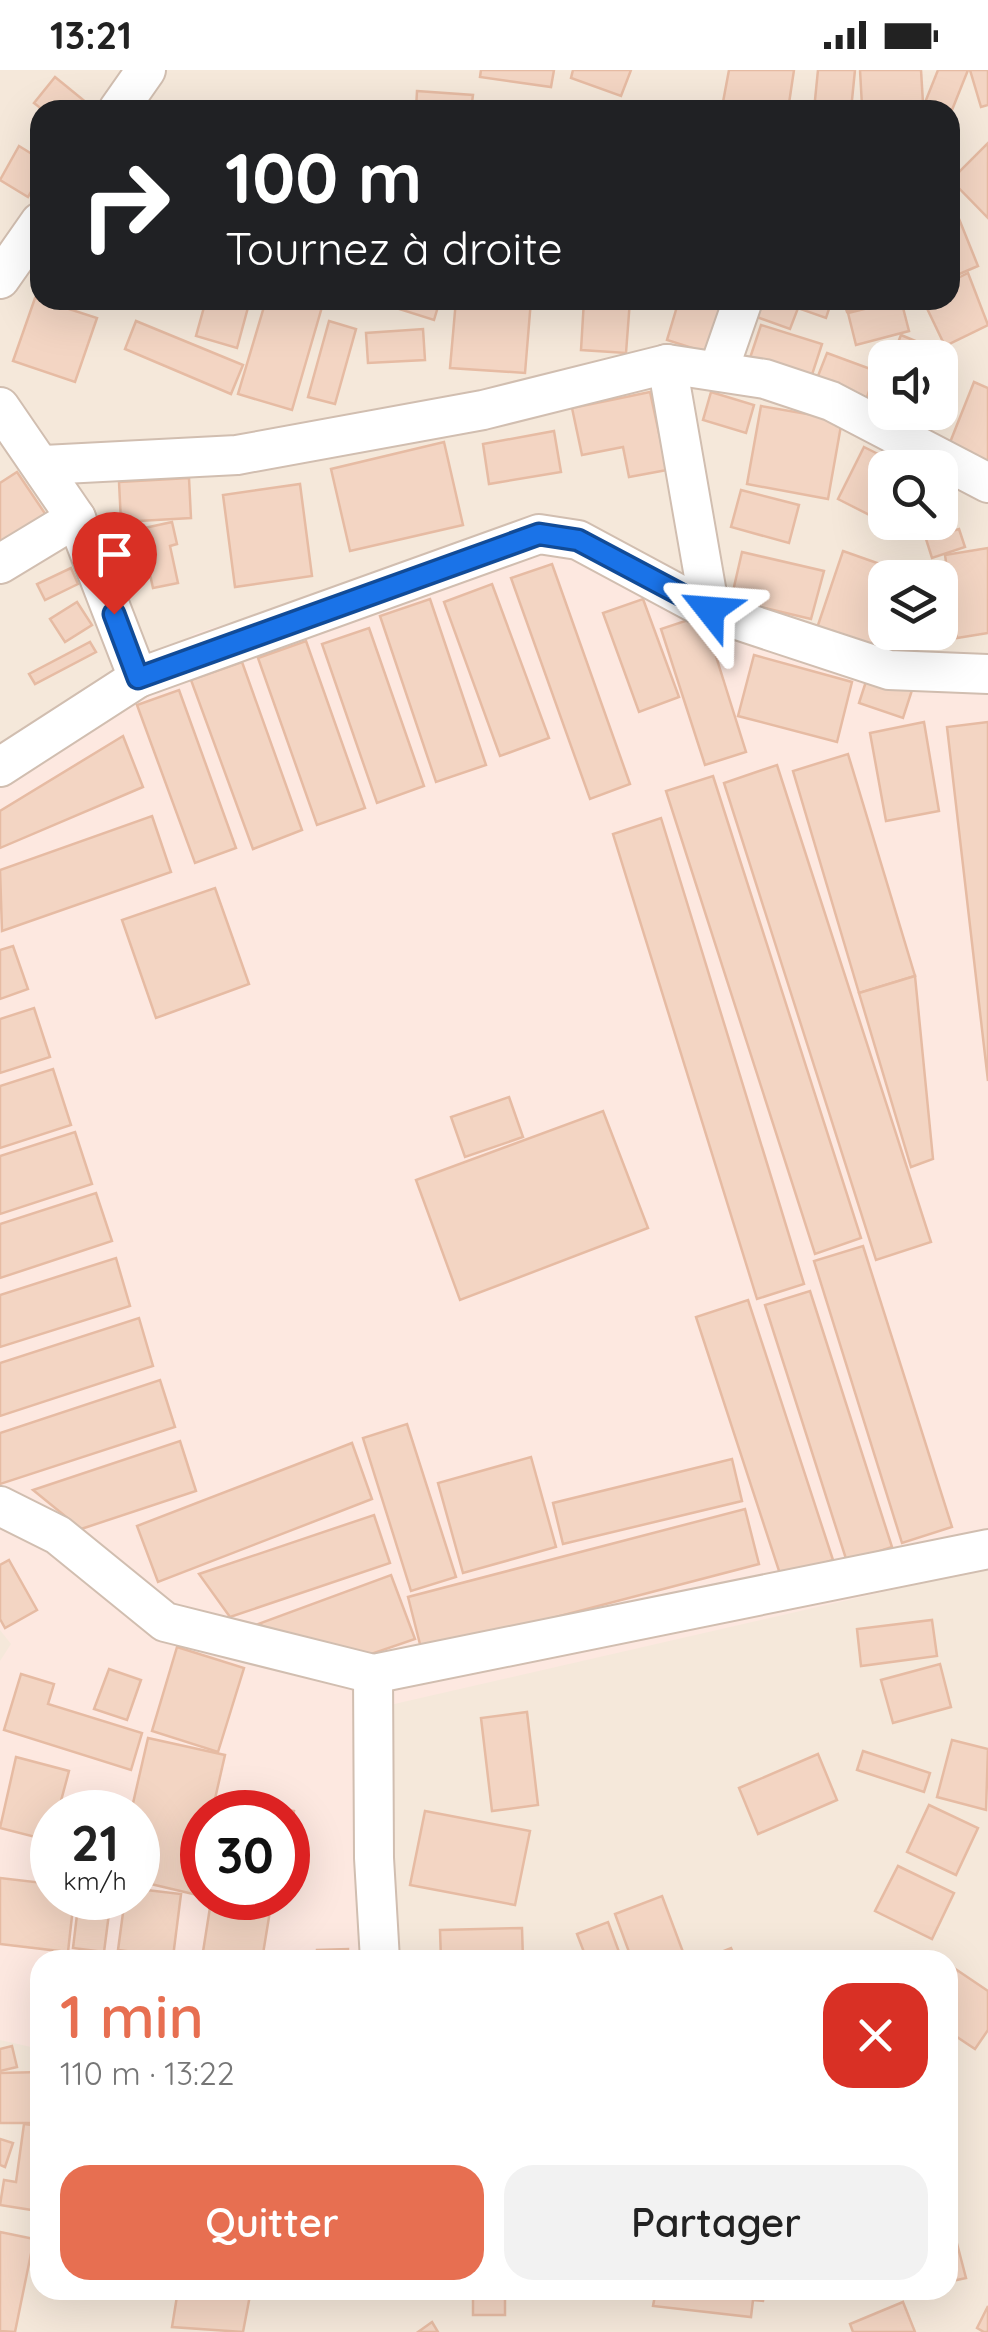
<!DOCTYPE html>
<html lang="fr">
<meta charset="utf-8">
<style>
:root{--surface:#fff;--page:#f2f2f2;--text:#222;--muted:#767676;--accent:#e76f51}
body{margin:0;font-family:Quicksand,sans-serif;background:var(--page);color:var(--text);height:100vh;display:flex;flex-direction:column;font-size:38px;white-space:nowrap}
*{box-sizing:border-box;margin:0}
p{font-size:32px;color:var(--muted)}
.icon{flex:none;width:55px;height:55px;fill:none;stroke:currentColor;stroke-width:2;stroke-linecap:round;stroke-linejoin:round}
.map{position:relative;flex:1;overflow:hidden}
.sheet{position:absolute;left:30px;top:1880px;width:928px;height:350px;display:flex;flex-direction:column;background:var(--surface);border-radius:30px;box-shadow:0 10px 40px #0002}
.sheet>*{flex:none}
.top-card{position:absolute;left:30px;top:30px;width:930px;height:210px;border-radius:30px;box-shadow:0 10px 40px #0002;background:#202124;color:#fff;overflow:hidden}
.tools{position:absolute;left:868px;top:270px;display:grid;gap:20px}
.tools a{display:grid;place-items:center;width:90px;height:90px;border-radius:20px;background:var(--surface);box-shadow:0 10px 40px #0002;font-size:50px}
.speed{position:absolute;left:30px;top:1720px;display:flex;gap:20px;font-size:50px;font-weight:700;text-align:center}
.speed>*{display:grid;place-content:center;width:130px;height:130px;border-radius:50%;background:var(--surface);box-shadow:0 10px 40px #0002;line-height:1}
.speed small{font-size:25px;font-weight:400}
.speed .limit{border:15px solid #d22;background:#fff;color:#111}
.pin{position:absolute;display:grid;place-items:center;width:85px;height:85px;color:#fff;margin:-102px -42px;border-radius:50% 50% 50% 0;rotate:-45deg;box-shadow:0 0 10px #0007}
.pin .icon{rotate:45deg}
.me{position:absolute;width:110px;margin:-55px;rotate:298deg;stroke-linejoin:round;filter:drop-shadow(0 0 8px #0008)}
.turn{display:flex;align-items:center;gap:35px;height:210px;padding:0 30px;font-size:45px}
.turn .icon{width:130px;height:130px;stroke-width:2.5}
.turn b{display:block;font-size:70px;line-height:85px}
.round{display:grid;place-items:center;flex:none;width:105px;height:105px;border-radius:30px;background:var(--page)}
.overview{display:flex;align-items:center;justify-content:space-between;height:170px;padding:0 30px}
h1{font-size:60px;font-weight:600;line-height:75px;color:var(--accent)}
.action{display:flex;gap:20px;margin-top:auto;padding:20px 30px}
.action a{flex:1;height:115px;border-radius:30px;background:var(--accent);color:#fff;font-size:40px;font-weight:600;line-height:115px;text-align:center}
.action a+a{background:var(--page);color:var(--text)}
.status{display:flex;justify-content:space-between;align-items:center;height:70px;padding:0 50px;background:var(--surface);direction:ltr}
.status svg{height:28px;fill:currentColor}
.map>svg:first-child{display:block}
.residential{fill:#f5e8da;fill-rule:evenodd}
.commercial{fill:#fde8e0;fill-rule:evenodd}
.building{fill:#f3d5c3;stroke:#e6bba3;stroke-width:2.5}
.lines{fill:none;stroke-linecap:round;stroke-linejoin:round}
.minor-casing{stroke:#d1beb0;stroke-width:42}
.minor{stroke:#fff;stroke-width:38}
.route-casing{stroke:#114b97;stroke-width:25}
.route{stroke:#1a73e8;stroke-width:18}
</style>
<div class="status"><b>13:21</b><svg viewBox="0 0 49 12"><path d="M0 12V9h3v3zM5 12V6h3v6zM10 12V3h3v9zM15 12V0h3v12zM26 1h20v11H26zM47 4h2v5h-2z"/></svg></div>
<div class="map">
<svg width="988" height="2262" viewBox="0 0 988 2262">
<rect width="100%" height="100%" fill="#fdf6ec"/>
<path class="residential" d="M0,0H988V2262H0ZM40,40H950V230H40ZM885,288H940V342H885ZM885,398H940V452H885ZM885,508H940V562H885ZM52,1742H138V1828H52ZM202,1742H288V1828H202ZM40,1890H948V2220H40Z"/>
<path class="commercial" d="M561,455L832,577L988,591V1498L390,1635L385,1890H40V1979L0,1970V1591L11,1574L0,1560V678L196,563ZM52,1742H138V1828H52ZM202,1742H288V1828H202Z"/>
<g class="building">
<polygon points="481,0 554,0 551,17 480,7"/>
<polygon points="573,0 631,0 621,26 571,8"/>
<polygon points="729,0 794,0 788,40 723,32"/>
<polygon points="818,0 855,0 851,40 814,40"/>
<polygon points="860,0 921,0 923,33 862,36"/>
<polygon points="938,0 968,0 950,45 950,40 922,40"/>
<polygon points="970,0 988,0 988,35 981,37"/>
<polygon points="55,7 87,33 80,40 43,40 34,33"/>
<polygon points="417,21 473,25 471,40 416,40"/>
<polygon points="988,73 988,148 951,110"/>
<polygon points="19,76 40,89 40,106 28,127 0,110"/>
<polygon points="953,134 978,196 950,208 950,135"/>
<polygon points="968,203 988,255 945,276 923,230 950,230 950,212"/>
<polygon points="35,228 97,248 75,312 13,291"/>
<polygon points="206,230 250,230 237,278 196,266"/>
<polygon points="266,230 324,230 292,340 238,324"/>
<polygon points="381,230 440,230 434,250 380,233"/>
<polygon points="456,230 531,230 525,303 450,298"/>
<polygon points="584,230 630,230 626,283 581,280"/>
<polygon points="679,230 728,230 711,284 667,270"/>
<polygon points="757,230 832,230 826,248 798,238 790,259 751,245"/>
<polygon points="843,230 880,230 847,242"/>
<polygon points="901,230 909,261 856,275 848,243"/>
<polygon points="136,251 243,295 231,324 125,279"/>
<polygon points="329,251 356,259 335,334 308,327"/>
<polygon points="761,255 822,274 808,317 747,297"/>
<polygon points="423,259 425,290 368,293 366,263"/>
<polygon points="901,265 937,280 934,288 892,288"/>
<polygon points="827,283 876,301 866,330 816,311"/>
<polygon points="885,303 885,340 872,334"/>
<polygon points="974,312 988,318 988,403 945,385"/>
<polygon points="650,322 667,400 629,407 623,377 582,385 572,338"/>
<polygon points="711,322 754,335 746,363 703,350"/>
<polygon points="761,336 842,350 828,429 747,414"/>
<polygon points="554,361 561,402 489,414 483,374"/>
<polygon points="444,372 463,455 350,481 331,399"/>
<polygon points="864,377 906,398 885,398 885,452 911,452 905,463 838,429"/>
<polygon points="17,402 46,445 0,478 0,413"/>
<polygon points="189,408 191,448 121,452 119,412"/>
<polygon points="300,414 312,506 235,517 223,425"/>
<polygon points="940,414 954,422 940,451"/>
<polygon points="741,420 799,435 789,473 731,457"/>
<polygon points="172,452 177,474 170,476 178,513 153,518 140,459"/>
<polygon points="959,459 965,477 932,488 926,469"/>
<polygon points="988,478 988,563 957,568 945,485"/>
<polygon points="843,481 897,500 894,508 885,508 885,535 871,576 817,558"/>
<polygon points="742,482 824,501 811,549 731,530"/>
<polygon points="552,494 630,714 590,729 511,508"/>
<polygon points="71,498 78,514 45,530 37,514"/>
<polygon points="492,514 549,668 500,686 444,532"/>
<polygon points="430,529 486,695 436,712 380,546"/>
<polygon points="643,529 679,627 639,642 603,543"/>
<polygon points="77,532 92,555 65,572 50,549"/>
<polygon points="703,545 746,682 705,695 661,559"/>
<polygon points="369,558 424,716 377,733 322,574"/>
<polygon points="906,562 939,562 942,571 913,581"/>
<polygon points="306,571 365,738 317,755 258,588"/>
<polygon points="90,572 96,582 35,614 29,604"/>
<polygon points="754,585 852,612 837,672 738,646"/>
<polygon points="242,592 302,760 253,779 191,610"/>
<polygon points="870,599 914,614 903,648 859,633"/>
<polygon points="179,620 236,778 195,793 137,635"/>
<polygon points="924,652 939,741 886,751 870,663"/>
<polygon points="988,652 988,1011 947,657"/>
<polygon points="123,666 143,717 0,778 0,741"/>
<polygon points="848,684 915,906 859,923 793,701"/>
<polygon points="777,695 931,1172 876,1190 724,713"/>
<polygon points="713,706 861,1168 815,1184 666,721"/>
<polygon points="152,746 171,802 2,861 0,800"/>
<polygon points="661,748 804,1214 757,1229 613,764"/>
<polygon points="215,818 249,914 156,948 122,850"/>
<polygon points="13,876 28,919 0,929 0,880"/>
<polygon points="915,906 933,1089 911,1097 859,923"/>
<polygon points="34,938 50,987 0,1003 0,949"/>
<polygon points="53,999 71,1055 0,1078 0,1016"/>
<polygon points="509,1027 523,1067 465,1087 451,1047"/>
<polygon points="603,1041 648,1158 460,1230 416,1110"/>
<polygon points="75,1062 92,1114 0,1144 0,1086"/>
<polygon points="96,1123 112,1171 0,1208 0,1154"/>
<polygon points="863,1176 952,1457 902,1473 814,1191"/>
<polygon points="116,1188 130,1236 0,1277 0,1225"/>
<polygon points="810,1221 892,1477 847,1492 765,1235"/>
<polygon points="748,1230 833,1490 781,1507 696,1247"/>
<polygon points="139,1248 153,1296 0,1346 0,1293"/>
<polygon points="160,1310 175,1357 0,1414 0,1363"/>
<polygon points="407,1354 456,1507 411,1521 363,1368"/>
<polygon points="180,1371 196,1421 81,1459 33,1420"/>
<polygon points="352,1373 372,1429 158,1512 137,1456"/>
<polygon points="531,1387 556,1477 463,1503 438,1413"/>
<polygon points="732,1389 742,1431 563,1474 553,1433"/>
<polygon points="745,1439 759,1494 422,1582 408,1527"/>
<polygon points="374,1445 390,1493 230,1547 199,1504"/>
<polygon points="9,1490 37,1540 5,1558 0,1549 0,1495"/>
<polygon points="391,1505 415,1569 345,1593 258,1554"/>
<polygon points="932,1550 937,1586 861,1596 857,1559"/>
<polygon points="177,1577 244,1598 218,1682 152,1661"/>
<polygon points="940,1594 951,1637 893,1653 881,1610"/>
<polygon points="109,1599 141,1610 127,1650 94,1639"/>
<polygon points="21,1604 54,1614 48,1634 142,1663 131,1700 4,1660"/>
<polygon points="527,1642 538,1735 492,1741 481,1648"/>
<polygon points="148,1668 225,1685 212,1742 202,1742 202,1783 193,1824 138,1811 138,1742 131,1742"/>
<polygon points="952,1670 988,1679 986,1740 937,1727"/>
<polygon points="863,1681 930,1703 924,1722 857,1700"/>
<polygon points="818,1684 837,1730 758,1764 739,1718"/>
<polygon points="16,1687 69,1701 58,1742 52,1742 51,1771 0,1758"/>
<polygon points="255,1734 294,1741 288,1782 288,1742 254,1742"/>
<polygon points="929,1735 978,1758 956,1805 907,1782"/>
<polygon points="425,1741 530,1761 515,1835 410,1815"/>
<polygon points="898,1796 954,1823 932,1869 875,1841"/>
<polygon points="0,1808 52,1814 52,1828 74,1828 68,1882 0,1874"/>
<polygon points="138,1819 181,1824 173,1887 118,1880 125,1828 138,1828"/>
<polygon points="662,1826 686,1890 632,1890 615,1844"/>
<polygon points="79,1828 111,1828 104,1882 73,1878"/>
<polygon points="211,1831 270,1841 262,1890 202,1888"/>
<polygon points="608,1852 622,1890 587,1890 577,1864"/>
<polygon points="522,1858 523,1890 441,1890 440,1860"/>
<polygon points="731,1878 736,1890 701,1890"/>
<polygon points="348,1879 348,1890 317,1890 317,1880"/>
<polygon points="948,1894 988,1921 988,1960 975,1979 948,1961"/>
<polygon points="12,1976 17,1997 0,2001 0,1979"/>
<polygon points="40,2002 40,2053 0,2053 0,2003"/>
<polygon points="24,2054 40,2056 38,2141 0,2135 4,2110 16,2112"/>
<polygon points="0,2069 13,2073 5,2097 0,2095"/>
<polygon points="949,2143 966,2208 948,2212 948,2144"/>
<polygon points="0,2162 34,2169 15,2262 0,2261"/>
<polygon points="178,2220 251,2220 243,2262 172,2257"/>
<rect x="473" y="2220" width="32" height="25"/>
<polygon points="656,2220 765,2220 763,2231 753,2230 751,2247 653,2236"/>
<polygon points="903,2232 915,2262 853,2262 850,2254"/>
<polygon points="988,2236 988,2262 984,2262 977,2258"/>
<polygon points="432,2252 438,2262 418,2262"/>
</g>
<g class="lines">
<g class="minor-casing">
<g id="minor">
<polyline points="118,40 146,0"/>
<polyline points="0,209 40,152"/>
<polyline points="667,294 710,541"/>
<polyline points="719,299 743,230"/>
<polyline points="0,337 76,448 138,608 539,464 578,470 710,541 889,600 988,604"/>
<polyline points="44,395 237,385 483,340 667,294 765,309 831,331 988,413"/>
<polyline points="0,494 76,448"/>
<polyline points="0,697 138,608"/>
<polyline points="0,1436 58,1465 165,1552 373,1604 988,1479"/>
<polyline points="373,1604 374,1788 380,1890"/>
</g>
</g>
<use href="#minor" class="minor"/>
</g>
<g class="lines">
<g class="route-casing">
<polyline id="route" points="114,544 138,608 539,464 578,470 710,540"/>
</g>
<use href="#route" class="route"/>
</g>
</svg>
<div class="tools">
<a><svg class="icon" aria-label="sound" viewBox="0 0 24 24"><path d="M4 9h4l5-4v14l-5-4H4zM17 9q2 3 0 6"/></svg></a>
<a><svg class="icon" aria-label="search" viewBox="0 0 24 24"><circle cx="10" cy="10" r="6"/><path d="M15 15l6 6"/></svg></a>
<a><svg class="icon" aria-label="layers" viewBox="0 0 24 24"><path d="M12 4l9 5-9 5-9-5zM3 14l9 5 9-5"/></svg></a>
</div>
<div class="speed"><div>21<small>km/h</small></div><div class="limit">30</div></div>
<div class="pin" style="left:114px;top:544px;background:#d93025"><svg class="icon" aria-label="arrive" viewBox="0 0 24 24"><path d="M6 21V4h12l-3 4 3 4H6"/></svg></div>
<svg class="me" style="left:710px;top:540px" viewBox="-20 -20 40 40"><path d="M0-17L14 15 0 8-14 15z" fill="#1a73e8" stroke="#fff" stroke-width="4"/></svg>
<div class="top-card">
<div class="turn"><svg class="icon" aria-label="right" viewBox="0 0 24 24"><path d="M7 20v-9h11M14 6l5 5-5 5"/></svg><div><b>100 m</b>Tournez à droite</div></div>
</div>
<section class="sheet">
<div class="overview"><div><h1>1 min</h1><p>110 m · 13:22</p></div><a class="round" style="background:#d93025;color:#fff"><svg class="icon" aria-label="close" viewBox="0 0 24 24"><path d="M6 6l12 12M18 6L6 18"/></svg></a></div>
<div class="action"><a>Quitter</a><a>Partager</a></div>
</section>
</div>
